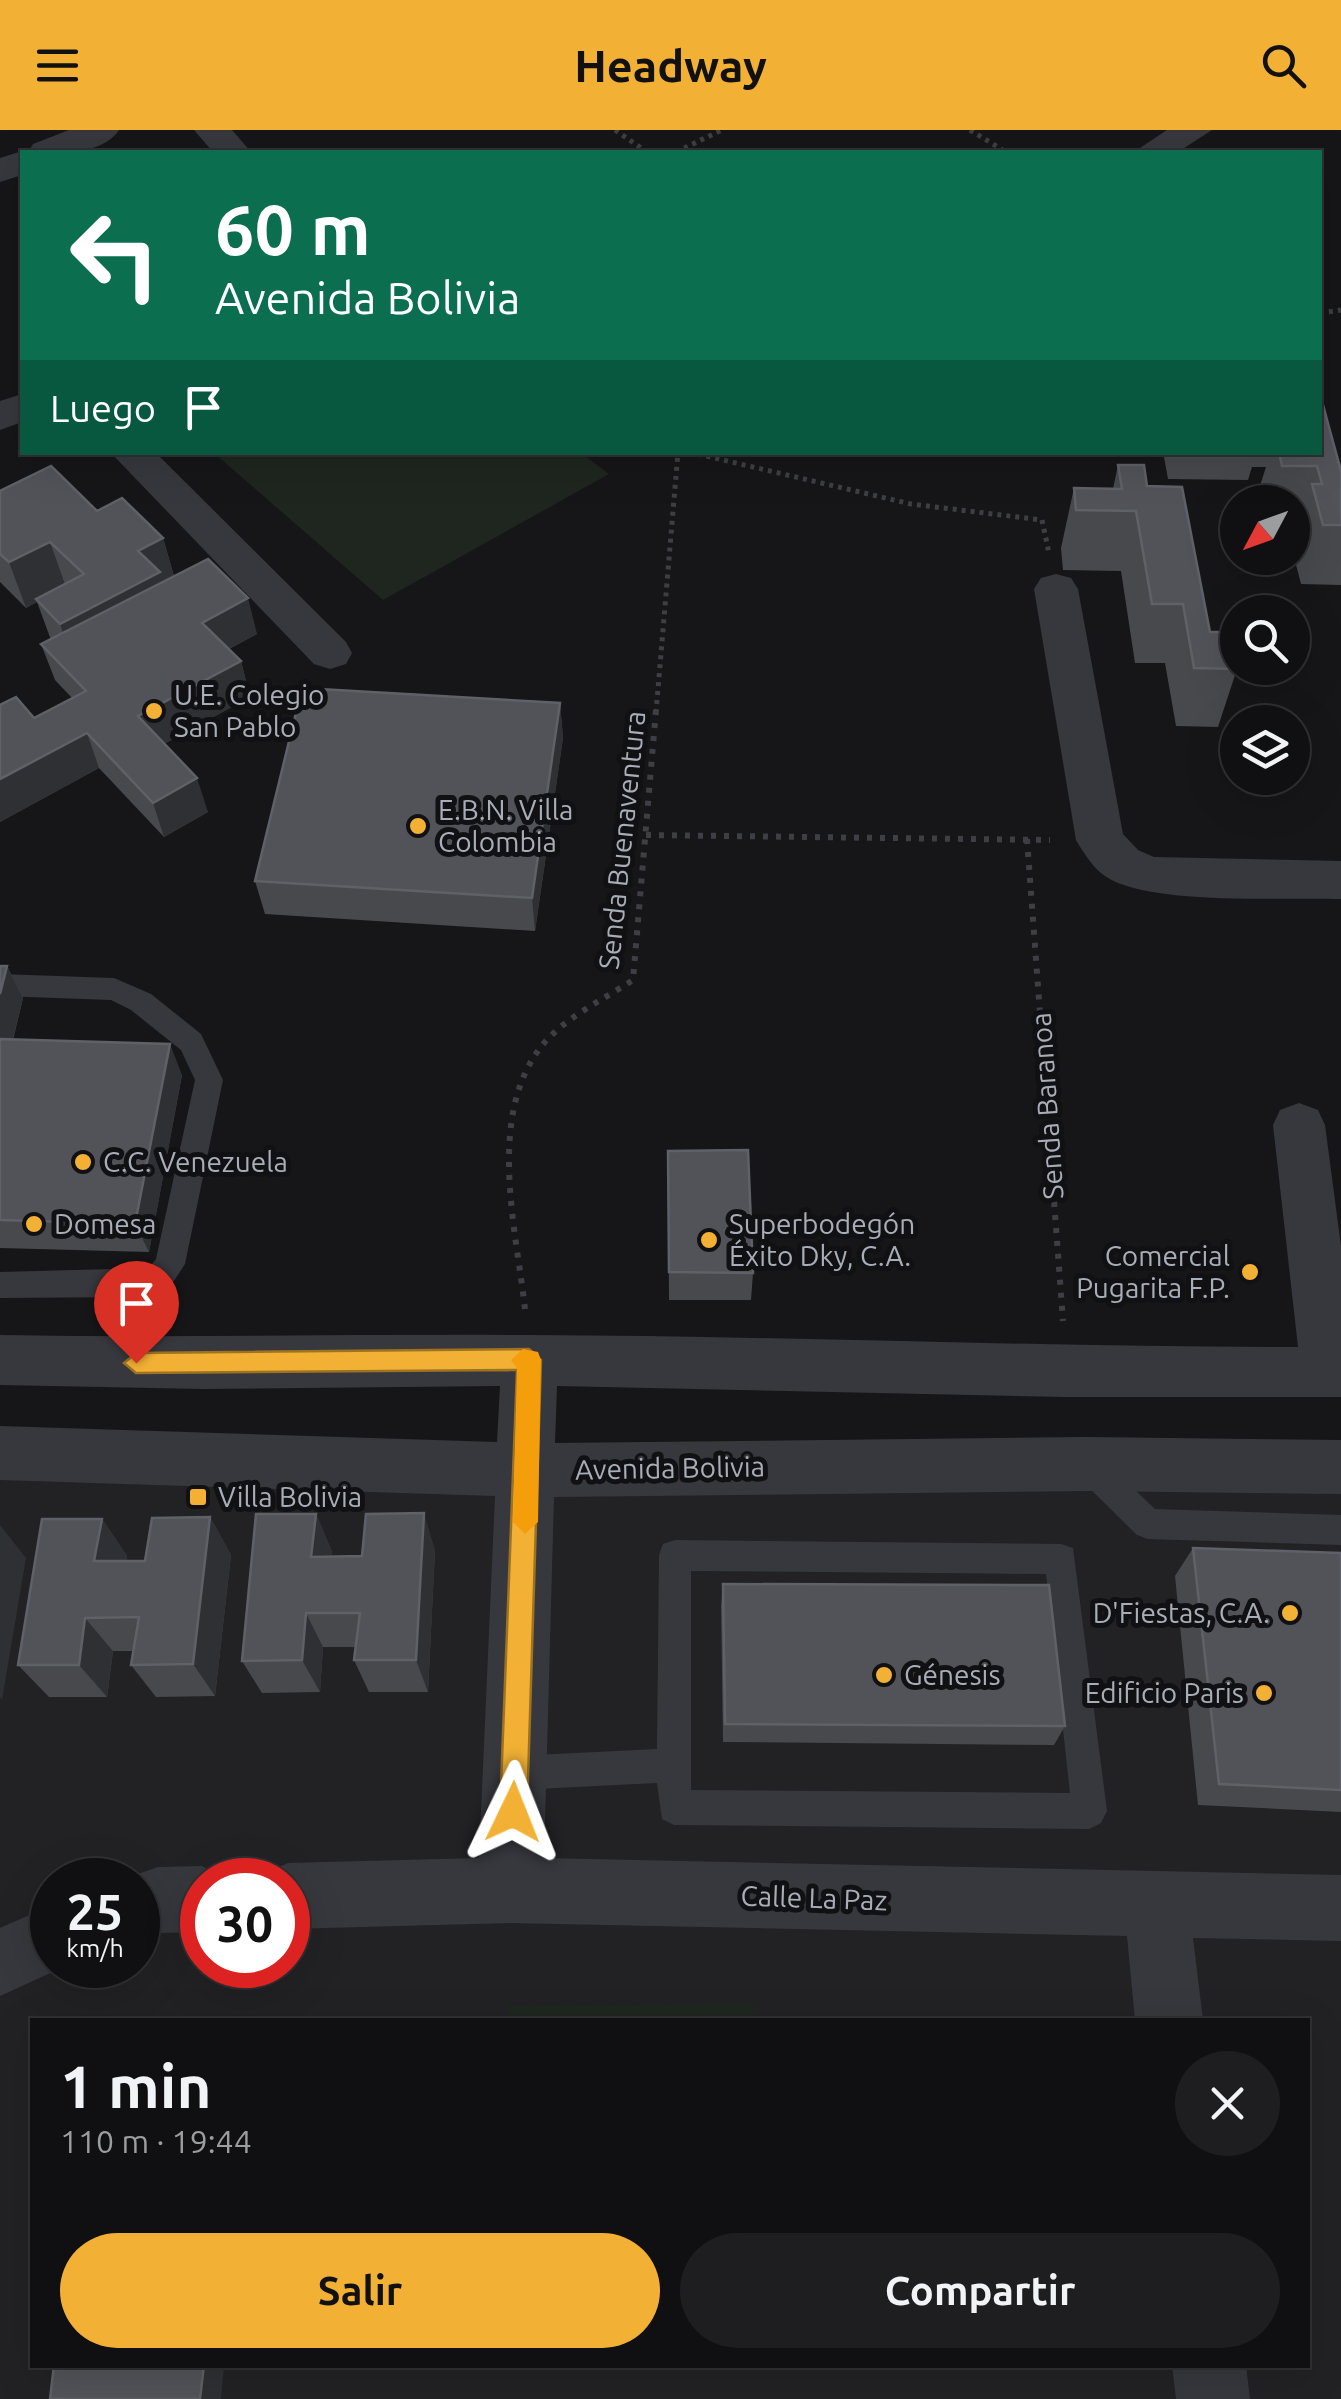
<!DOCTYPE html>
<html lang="es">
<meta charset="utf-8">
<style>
:root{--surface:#101012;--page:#1e1e20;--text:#f1f3f6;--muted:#9c9d9f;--line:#303032;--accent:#f2b134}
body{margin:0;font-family:Ubuntu,sans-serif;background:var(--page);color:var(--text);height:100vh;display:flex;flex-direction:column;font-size:38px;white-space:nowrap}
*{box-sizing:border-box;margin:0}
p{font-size:32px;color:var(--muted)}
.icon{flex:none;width:55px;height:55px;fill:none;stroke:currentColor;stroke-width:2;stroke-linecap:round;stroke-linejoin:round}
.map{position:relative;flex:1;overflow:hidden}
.drawer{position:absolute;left:30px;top:1888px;width:1280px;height:350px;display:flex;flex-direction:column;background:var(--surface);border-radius:0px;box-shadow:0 10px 40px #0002,0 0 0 2px var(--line)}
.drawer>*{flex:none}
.guide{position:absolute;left:20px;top:20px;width:1302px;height:305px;border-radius:0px;box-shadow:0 10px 40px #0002,0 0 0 2px var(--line);background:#0b6e4f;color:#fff;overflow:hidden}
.needle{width:65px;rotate:229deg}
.fabs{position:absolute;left:1220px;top:355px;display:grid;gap:20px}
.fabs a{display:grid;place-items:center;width:90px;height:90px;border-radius:50%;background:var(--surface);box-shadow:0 10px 40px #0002,0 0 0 2px var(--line);font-size:50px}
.speed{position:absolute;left:30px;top:1728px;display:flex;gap:20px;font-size:50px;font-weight:700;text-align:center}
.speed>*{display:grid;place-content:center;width:130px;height:130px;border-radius:50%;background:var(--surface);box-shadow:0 10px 40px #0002,0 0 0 2px var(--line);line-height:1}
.speed small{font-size:25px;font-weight:400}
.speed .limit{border:15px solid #d22;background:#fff;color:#111}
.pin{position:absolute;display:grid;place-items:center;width:85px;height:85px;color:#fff;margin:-102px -42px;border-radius:50% 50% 50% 0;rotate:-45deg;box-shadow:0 0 10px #0007}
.pin .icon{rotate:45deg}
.me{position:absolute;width:110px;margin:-55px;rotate:2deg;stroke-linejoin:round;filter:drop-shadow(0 0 8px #0008)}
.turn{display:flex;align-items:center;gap:35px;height:210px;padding:0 30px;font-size:45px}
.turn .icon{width:130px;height:130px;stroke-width:2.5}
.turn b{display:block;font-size:70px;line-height:85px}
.then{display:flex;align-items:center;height:95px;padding:0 30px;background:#0003;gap:20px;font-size:38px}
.round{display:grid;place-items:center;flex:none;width:105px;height:105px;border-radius:52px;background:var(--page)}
.head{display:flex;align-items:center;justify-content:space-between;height:170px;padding:0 30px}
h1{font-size:60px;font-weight:700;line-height:75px}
.action{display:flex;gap:20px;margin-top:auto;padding:20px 30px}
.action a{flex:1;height:115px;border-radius:60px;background:var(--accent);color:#111;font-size:40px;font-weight:700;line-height:115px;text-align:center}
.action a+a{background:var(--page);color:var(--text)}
header{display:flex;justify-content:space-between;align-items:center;height:130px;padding:0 30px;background:var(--accent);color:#111;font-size:45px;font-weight:700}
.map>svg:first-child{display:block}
.built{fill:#222225;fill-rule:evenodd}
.green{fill:#1e261f}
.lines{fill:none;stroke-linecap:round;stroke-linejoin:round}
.path-far1{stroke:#3d3f44;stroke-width:5;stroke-dasharray:4 5;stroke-linecap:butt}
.path{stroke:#3d3f44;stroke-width:6;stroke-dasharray:5 8;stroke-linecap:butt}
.lane{fill:#37383d;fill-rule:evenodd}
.street{fill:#37383d;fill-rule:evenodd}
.wall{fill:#47494d}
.shaded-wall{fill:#2f3033}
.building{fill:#525359;stroke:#5f6168;stroke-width:2.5}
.route{fill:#f2b134;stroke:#9d7322;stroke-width:2.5}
.slow{fill:#f59e0b}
.poi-dot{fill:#f2b134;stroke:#111113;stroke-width:4}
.labels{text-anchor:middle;stroke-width:10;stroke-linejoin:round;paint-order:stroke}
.poi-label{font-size:28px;fill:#a8adb8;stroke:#111113;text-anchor:start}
.street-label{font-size:28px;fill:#a8adb8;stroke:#111113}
</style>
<header><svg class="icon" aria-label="menu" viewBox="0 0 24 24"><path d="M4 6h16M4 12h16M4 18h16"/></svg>Headway<svg class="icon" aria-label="search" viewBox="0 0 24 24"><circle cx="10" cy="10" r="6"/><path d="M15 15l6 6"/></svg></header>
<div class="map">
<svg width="1341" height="2269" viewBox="0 0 1341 2269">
<rect width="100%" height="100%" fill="#161618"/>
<path class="built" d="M0,1323L1341,1337V2269H0ZM52,1750H138V1835H52ZM202,1750H288V1835H202ZM32,1890H1308V2235H32Z"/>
<g class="green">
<polygon points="214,323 581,323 609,344 383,470"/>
<polygon points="753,1874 753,1890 509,1890 509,1876"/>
</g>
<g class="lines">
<g class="path-far1">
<polyline points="615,0 647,22"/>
<polyline points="970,0 1006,22"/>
<polyline points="676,22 722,0"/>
<polyline points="1320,183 1341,180"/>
<polyline points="689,322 911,374 1042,390 1049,423"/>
<polyline points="656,583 678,322"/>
</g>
<g class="path">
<polyline points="646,705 1050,710"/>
<polyline points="1027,709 1063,1191"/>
<path d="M525,1179C516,1098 487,989 540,918C563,888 603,870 633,850L656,580"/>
</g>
<g class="lane">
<polygon points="0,844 114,848 151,864 201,904 223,950 185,1134 170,1157 137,1167 0,1168 0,1142 149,1138 156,1129 195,950 181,920 131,880 111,870 0,866"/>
<polygon points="1086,1319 1097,1324 1155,1379 1341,1385 1341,1415 1148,1409 1137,1405 1075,1344 1070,1334 1075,1324"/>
<path d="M675,1410L1061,1414L1073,1418L1107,1681L1101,1693L1089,1699L674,1695L662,1689L657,1653L515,1660L503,1655L498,1643L503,1631L515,1626L657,1619L659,1425L663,1414ZM691,1441L1046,1444L1070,1663L691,1660Z"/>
</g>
<g class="street">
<path d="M69,0H119C101,26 56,24 28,22L33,14Z"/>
<polygon points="194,0 232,0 251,22 213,22"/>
<polygon points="1167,0 1212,0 1178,22 1134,22"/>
<polygon points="22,21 28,22 22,22 22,45 0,52 0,28"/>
<polygon points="22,264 22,292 0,300 0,271"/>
<polygon points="110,322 155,322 346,512 352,523 346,534 330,539 314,534"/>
<path d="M1056,444L1071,448L1078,459L1123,704L1138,720L1154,727L1341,731V769C1285,767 1148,776 1105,746C1093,738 1083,722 1076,710L1034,459L1041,448Z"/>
<path d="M1299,973L1318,980L1325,995L1341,1116V1267H1066L557,1256L555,1313L1086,1307L1341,1310V1364L1086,1361L554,1367L544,1728L1341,1745V1811L1193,1808L1203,1890H1135L1127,1806L510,1793L288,1799V1750H262L265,1743L288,1733L479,1728L495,1366L0,1350V1296L497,1312L500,1256L203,1259L0,1255V1205C176,1208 352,1204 528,1205C785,1206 1041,1217 1298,1217L1273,995L1280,980Z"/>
<polygon points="202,1736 227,1750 202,1750 202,1802 158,1803 138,1809 138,1750 121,1750 158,1737"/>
<polygon points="52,1775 52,1835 68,1835 0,1866 0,1798"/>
<polygon points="1172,2235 1246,2235 1250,2269 1176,2269"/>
</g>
</g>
<g class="wall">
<polygon points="1165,322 1320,322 1341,341 1341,455 1301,454 1292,419 1292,410 1297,398 1292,396 1292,372 1257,372 1256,368 1266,337 1252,337 1248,350 1168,349 1164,327"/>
<polygon points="1118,335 1147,356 1210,502 1237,539 1218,597 1176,596 1165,533 1135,533 1121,441 1063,440 1061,418 1074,358 1113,359"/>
<polygon points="0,361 97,381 163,408 174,446 257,504 229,519 241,531 250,567 164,614 208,682 164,707 99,638 0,692 0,575 34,588 72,568 55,550 41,514 51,510 37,472 26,478 0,452"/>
<polygon points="560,573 563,608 535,801 265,784 255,751"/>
<polygon points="0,836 7,836 23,868 13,910 182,945 149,1122 0,1118"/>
<polygon points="668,1021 753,1143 751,1170 669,1170"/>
<polygon points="316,1384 332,1422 331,1427 362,1426 435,1420 428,1562 369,1562 354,1530 356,1517 323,1517 320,1562 262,1563 242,1531"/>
<polygon points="210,1387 231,1425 215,1566 156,1567 131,1535 133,1521 113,1521 107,1567 49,1567 18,1535 102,1389 127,1426 126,1431 145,1431"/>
<polygon points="1193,1418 1341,1423 1341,1682 1198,1675 1175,1446"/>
<polygon points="723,1454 1065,1596 1054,1615 723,1612 721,1475"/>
</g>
<g class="shaded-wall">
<polygon points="163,408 176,454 76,539 60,494 138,421"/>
<polygon points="50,412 66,457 36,469 37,472 26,478 9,432"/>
<polygon points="248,468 257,504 211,528 202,493"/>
<polygon points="241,531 250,567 149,622 138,586"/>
<polygon points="560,573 563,608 535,801 532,768"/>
<polygon points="87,603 99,638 0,692 0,649"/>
<polygon points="197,648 208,682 164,707 153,673"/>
<polygon points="7,836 23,868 5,940 0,931 0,864"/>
<polygon points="170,914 182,945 149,1122 135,1094"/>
<polygon points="424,1383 435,1420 428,1562 416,1530"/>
<polygon points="316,1384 332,1422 327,1463 311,1427"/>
<polygon points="210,1387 231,1425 215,1566 193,1534"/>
<polygon points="102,1389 127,1426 120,1467 94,1431"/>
<polygon points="0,1395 26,1428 2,1570 0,1567"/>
<polygon points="306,1483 323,1517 320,1562 302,1530"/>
<polygon points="85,1488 113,1521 107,1567 79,1535"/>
<polygon points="204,2235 224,2235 221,2269 200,2269"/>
</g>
<g class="building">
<polygon points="1320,264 1341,341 1341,395 1323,395 1312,354 1322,354 1317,336 1282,336 1279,322 1320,322"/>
<polygon points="1118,335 1144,335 1147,356 1182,357 1210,502 1230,502 1237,539 1194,538 1183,474 1152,474 1136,381 1076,380 1074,358 1122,359"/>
<polygon points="51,336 97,381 122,368 163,408 138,421 160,442 60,494 36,469 84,444 50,412 9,432 0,424 0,361"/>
<polygon points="208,429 248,468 202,493 241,531 138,586 197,648 153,673 87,603 0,649 0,575 16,567 34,588 86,561 41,514"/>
<polygon points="302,558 560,573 532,768 255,751"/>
<polygon points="0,836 7,836 0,864"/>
<polygon points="0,909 170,914 135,1094 0,1090"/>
<polygon points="748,1020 753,1143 669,1142 668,1021"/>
<polygon points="424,1383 416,1530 354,1530 360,1483 306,1483 302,1530 242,1531 256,1384 316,1384 311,1427 362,1426 366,1384"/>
<polygon points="210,1387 193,1534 131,1535 139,1487 85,1488 79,1535 18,1535 42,1389 102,1389 94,1431 145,1431 152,1388"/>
<polygon points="1193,1418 1341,1423 1341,1660 1219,1654"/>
<polygon points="723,1454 1049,1455 1065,1596 725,1594"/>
<polygon points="54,2235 204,2235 200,2269 50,2269"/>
</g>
<polygon class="route" points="529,1219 541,1230 527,1682 523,1691 513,1695 504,1691 500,1682 517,1240 136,1243 124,1233 136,1223"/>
<polygon class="slow" points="523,1219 538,1222 541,1230 538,1392 525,1404 513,1392 517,1238 511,1230"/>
<g class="poi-dot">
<circle cx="154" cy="581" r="10"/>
<circle cx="418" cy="696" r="10"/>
<circle cx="83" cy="1032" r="10"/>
<circle cx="34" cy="1094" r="10"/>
<circle cx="709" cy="1110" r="10"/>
<circle cx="1250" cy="1142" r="10"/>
<rect x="188" y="1357" width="20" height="20" rx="5"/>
<circle cx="1290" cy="1483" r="10"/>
<circle cx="884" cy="1545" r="10"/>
<circle cx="1264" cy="1563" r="10"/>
</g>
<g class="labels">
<g class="poi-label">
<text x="174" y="575">U.E. Colegio<tspan x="174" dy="32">San Pablo</tspan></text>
<text x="438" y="690">E.B.N. Villa<tspan x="438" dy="32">Colombia</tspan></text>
<text x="103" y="1042">C.C. Venezuela</text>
<text x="54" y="1104">Domesa</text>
<text x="729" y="1104">Superbodegón<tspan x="729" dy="32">Éxito Dky, C.A.</tspan></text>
<text x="1230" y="1136" text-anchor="end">Comercial<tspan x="1230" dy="32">Pugarita F.P.</tspan></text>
<text x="218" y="1377">Villa Bolivia</text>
<text x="1270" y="1493" text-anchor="end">D'Fiestas, C.A.</text>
<text x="904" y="1555">Génesis</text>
<text x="1244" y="1573" text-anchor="end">Edificio Paris</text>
</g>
<g class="street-label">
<text transform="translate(622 710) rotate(-84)" y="10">Senda Buenaventura</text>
<text transform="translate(1047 976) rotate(-94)" y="10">Senda Baranoa</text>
<text transform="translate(670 1338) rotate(-1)" y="10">Avenida Bolivia</text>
<text transform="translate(814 1768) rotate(2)" y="10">Calle La Paz</text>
</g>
</g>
</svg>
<div class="fabs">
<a><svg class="needle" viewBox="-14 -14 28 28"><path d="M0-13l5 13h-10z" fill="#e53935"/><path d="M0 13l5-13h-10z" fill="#9c9d9f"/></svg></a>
<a><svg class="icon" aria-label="search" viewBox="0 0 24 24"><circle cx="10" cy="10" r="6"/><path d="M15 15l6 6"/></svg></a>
<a><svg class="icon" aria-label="layers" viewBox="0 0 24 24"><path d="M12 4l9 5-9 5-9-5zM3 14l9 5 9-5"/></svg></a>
</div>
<div class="speed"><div>25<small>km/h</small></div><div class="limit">30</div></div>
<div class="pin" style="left:136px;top:1233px;background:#d93025"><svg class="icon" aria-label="arrive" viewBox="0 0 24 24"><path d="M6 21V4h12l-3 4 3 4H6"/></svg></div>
<svg class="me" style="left:513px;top:1682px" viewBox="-20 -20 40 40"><path d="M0-17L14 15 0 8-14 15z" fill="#f2b134" stroke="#fff" stroke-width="4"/></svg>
<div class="guide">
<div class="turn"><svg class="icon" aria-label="left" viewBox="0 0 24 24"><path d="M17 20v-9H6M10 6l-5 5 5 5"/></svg><div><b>60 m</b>Avenida Bolivia</div></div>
<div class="then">Luego<svg class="icon" aria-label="arrive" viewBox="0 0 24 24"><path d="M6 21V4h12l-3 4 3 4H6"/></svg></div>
</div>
<section class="drawer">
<div class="head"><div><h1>1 min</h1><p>110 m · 19:44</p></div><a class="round"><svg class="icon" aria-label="close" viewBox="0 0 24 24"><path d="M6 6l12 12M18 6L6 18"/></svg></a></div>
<div class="action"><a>Salir</a><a>Compartir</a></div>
</section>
</div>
